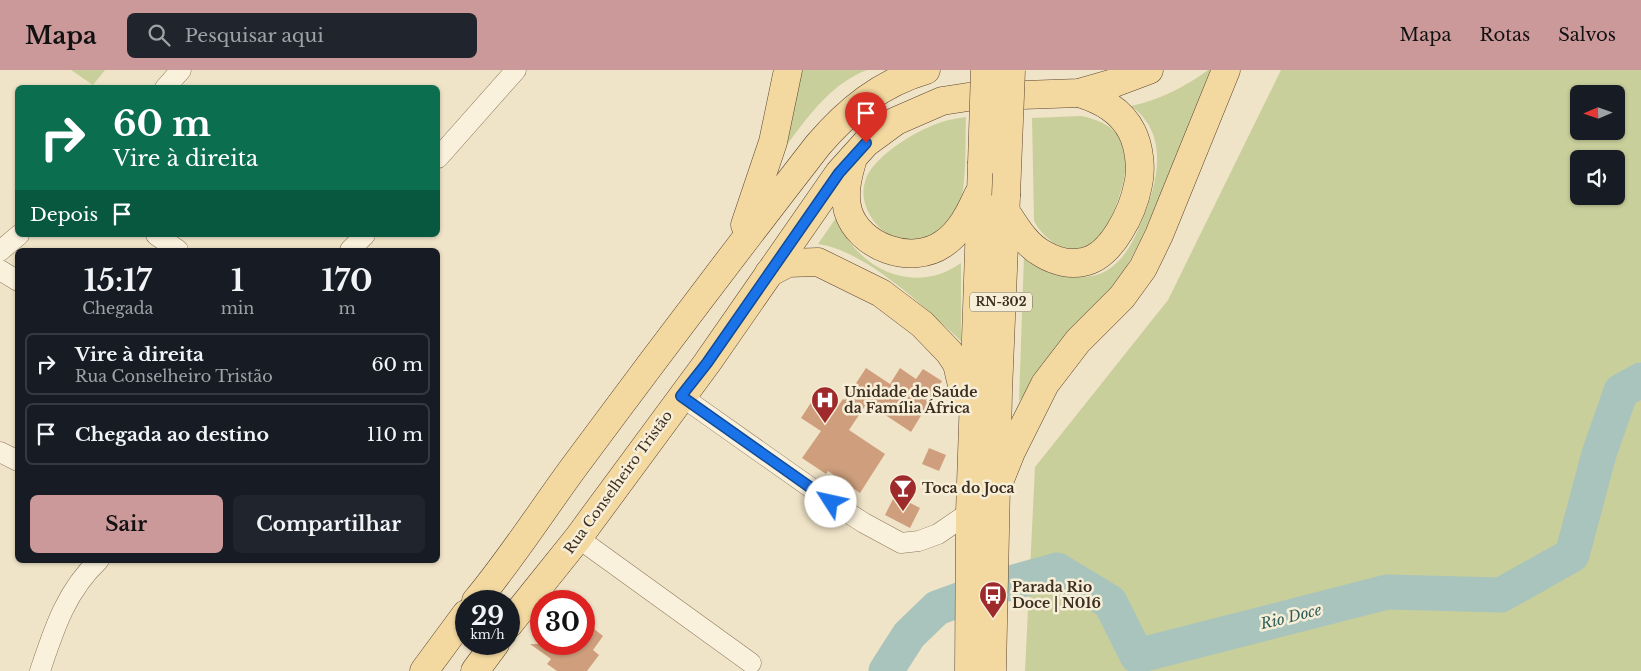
<!DOCTYPE html>
<html lang="pt">
<meta charset="utf-8">
<style>
:root{--surface:#171b24;--page:#20242c;--text:#f1f3f6;--muted:#9ea1a6;--line:#363941;--accent:#cc999b}
body{margin:0;font-family:"Libre Baskerville",serif;background:var(--page);color:var(--text);height:100vh;display:flex;flex-direction:column;font-size:19px;white-space:nowrap}
*{box-sizing:border-box;margin:0}
p{font-size:16px;color:var(--muted)}
.icon{flex:none;width:28px;height:28px;fill:none;stroke:currentColor;stroke-width:2;stroke-linecap:round;stroke-linejoin:round}
.map{position:relative;flex:1;overflow:hidden}
.details{position:absolute;left:15px;top:178px;width:425px;height:315px;display:flex;flex-direction:column;background:var(--surface);border-radius:8px;box-shadow:0 1px 4px #0004}
.details>*{flex:none}
.banner{position:absolute;left:15px;top:15px;width:425px;height:152px;border-radius:8px;box-shadow:0 1px 4px #0004;background:#0b6e4f;color:#fff;overflow:hidden}
.needle{width:32px;rotate:268deg}
.buttons{position:absolute;left:1570px;top:15px;display:grid;gap:10px}
.buttons a{display:grid;place-items:center;width:55px;height:55px;border-radius:8px;background:var(--surface);box-shadow:0 1px 4px #0004;font-size:25px}
.speed{position:absolute;left:455px;top:520px;display:flex;gap:10px;font-size:25px;font-weight:700;text-align:center}
.speed>*{display:grid;place-content:center;width:65px;height:65px;border-radius:50%;background:var(--surface);box-shadow:0 1px 4px #0004;line-height:1}
.speed small{font-size:12px;font-weight:400}
.speed .limit{border:8px solid #d22;background:#fff;color:#111}
.pin{position:absolute;display:grid;place-items:center;width:42px;height:42px;color:#fff;margin:-51px -21px;border-radius:50% 50% 50% 0;rotate:-45deg;box-shadow:0 0 5px #0007}
.pin .icon{rotate:45deg}
.me{position:absolute;width:55px;margin:-28px;rotate:305deg;stroke-linejoin:round;filter:drop-shadow(0 0 4px #0008)}
.turn{display:flex;align-items:center;gap:18px;height:105px;padding:0 15px;font-size:22px}
.turn .icon{width:65px;height:65px;stroke-width:2.5}
.turn b{display:block;font-size:35px;line-height:42px}
.then{display:flex;align-items:center;height:48px;padding:0 15px;background:#0003;gap:10px;font-size:19px}
.eta{display:flex;justify-content:space-evenly;align-items:center;height:85px;text-align:center}
.eta b{font-size:30px;font-weight:800;line-height:35px}
.action{display:flex;gap:10px;margin-top:auto;padding:10px 15px}
.action a{flex:1;height:58px;border-radius:8px;background:var(--accent);color:#111;font-size:20px;font-weight:800;line-height:58px;text-align:center}
.action a+a{background:var(--page);color:var(--text)}
ul{padding:0;list-style:none}
li{display:flex;align-items:center;gap:15px;height:62px;margin:0 10px 8px;padding:0 5px;border:2px solid var(--line);border-radius:8px}
li div{flex:1}
li b{display:block;font-size:19px}
li em{font-style:normal}
header{display:flex;align-items:center;gap:30px;box-sizing:border-box;height:70px;padding:0 25px;background:var(--accent);color:#111}
header strong{font-size:24px}
nav{display:flex;gap:28px;margin-inline-start:auto;font-size:18px}
.search{width:350px;height:45px;background:var(--page);display:flex;align-items:center;gap:12px;box-sizing:border-box;padding:0 18px;border-radius:8px;color:var(--muted);font-size:19px}
.map>svg:first-child{display:block}
.green{fill:#c9cf9b;fill-rule:evenodd}
.lines{fill:none;stroke-linecap:round;stroke-linejoin:round}
.river{stroke:#a9c4bc;stroke-width:35}
.building{fill:#cf9f7d}
.street-casing{stroke:#8d765c;stroke-width:21}
.primary-casing{stroke:#5b4430;stroke-width:29}
.street{stroke:#faf1dc;stroke-width:20}
.primary{stroke:#f3d9a0;stroke-width:28}
.primary-bridge-casing{stroke:#5b4430;stroke-width:29;stroke-linecap:butt}
.primary-bridge{stroke:#f3d9a0;stroke-width:28}
.route-casing{stroke:#114b97;stroke-width:12}
.route{stroke:#1a73e8;stroke-width:9}
.labels{text-anchor:middle;stroke-width:5;stroke-linejoin:round;paint-order:stroke}
.shield{fill:#f7eed8;stroke:#756857;stroke-width:1}
.shield-label{font-size:12px;font-weight:bold;fill:#3d2e20}
.poi-label{font-size:14px;font-weight:bold;fill:#3d2e20;stroke:#f7eed8;text-anchor:start}
.street-label{font-size:14px;fill:#3d2e20;stroke:#f7eed8}
.water-label{font-size:15px;font-style:italic;fill:#2f5d5a;stroke:#f7eed8}
</style>
<header>
<strong>Mapa</strong>
<div class="search"><svg class="icon" aria-label="search" viewBox="0 0 24 24"><circle cx="10" cy="10" r="6"/><path d="M15 15l6 6"/></svg>Pesquisar aqui</div>
<nav><a>Mapa</a><a>Rotas</a><a>Salvos</a></nav>
</header>
<div class="map">
<svg width="1641" height="601" viewBox="0 0 1641 601">
<rect width="100%" height="100%" fill="#f0e4c8"/>
<g class="green">
<polygon points="71,0 105,0 93,15"/>
<path d="M799,0H867C830,14 806,49 784,79Z"/>
<path d="M1208,0H1218C1206,24 1193,48 1182,72C1162,119 1145,168 1118,211L1019,331L1024,185C1039,193 1054,205 1072,207C1081,207 1094,207 1102,203C1123,193 1134,171 1142,150C1158,113 1170,64 1131,36C1159,30 1185,17 1208,0Z"/>
<path d="M1281,0H1641V601H1025L1035,397L1168,230ZM1579,24H1616V61H1579ZM1579,89H1616V126H1579Z"/>
<path d="M1081,46C1138,57 1130,99 1114,141C1109,153 1103,170 1091,176C1067,187 1045,171 1034,151L1032,48Z"/>
<path d="M966,47C965,73 967,115 959,138C956,147 951,152 943,159C933,168 919,173 905,171C880,168 857,136 865,112C869,96 887,82 900,73C921,59 940,50 966,47Z"/>
<path d="M836,148C856,198 913,227 961,193V271C927,239 865,180 818,174Z"/>
</g>
<g class="lines">
<polyline class="river" points="886,601 909,565 937,538 989,519 1057,500 1110,532 1137,586 1387,522 1501,525 1572,485 1599,384 1621,321 1641,310"/>
</g>
<g class="building">
<polygon points="866,298 890,314 900,298 916,309 923,299 942,311 911,362 867,333 849,360 885,384 860,423 828,401 826,404 802,388 821,361 801,348 814,328 834,342 843,329 845,330"/>
<polygon points="929,378 946,385 939,401 922,394"/>
<polygon points="895,425 920,438 910,458 885,445"/>
<polygon points="584,551 603,566 593,580 599,585 587,601 557,601 547,594 551,589 530,574 584,574"/>
</g>
<g class="lines">
<g class="street-casing">
<g id="street">
<polyline points="165,18 181,0"/>
<polyline points="438,88 516,0"/>
<polyline points="156,165 178,180"/>
<polyline points="350,180 365,165"/>
<polyline points="0,181 19,165"/>
<polyline points="0,200 18,211"/>
<polyline points="681,326 831,432 864,453 901,473 919,471 938,464 970,442"/>
<polyline points="0,382 18,391"/>
<polyline points="578,468 751,593"/>
<path d="M40,601C54,559 66,521 99,490"/>
</g>
</g>
<g class="primary-casing">
<g id="primary">
<path d="M853,88C848,105 843,123 848,141C859,177 911,196 943,174C960,163 970,143 978,125"/>
<path d="M1006,142C1016,157 1026,175 1043,184C1055,191 1070,195 1083,192C1112,187 1133,141 1138,115C1142,99 1139,76 1132,62C1121,40 1101,30 1079,23"/>
<polyline points="745,155 773,72 788,0"/>
<polyline points="769,203 788,193 818,192 881,223 922,254 949,282 957,294 965,328"/>
<polyline points="997,417 1011,382 1045,314 1078,271 1122,227 1143,198 1159,165 1226,0"/>
<path d="M476,531C511,489 541,442 574,397C654,289 735,182 818,75C848,40 881,13 926,0"/>
<polyline points="509,554 578,468 707,293 839,103 866,73 896,51 942,31 968,27 1079,23 1117,12 1149,0"/>
<polyline points="424,601 466,544"/>
<polyline points="475,601 495,574"/>
<polyline points="969,601 970,442 982,94"/>
<polyline points="992,601 998,322 1006,126"/>
</g>
</g>
<use href="#street" class="street"/>
<use href="#primary" class="primary"/>
<g class="primary-bridge-casing">
<g id="primary-bridge">
<polyline points="982,94 985,0"/>
<polyline points="1006,126 1011,0"/>
</g>
</g>
<use href="#primary-bridge" class="primary-bridge"/>
</g>
<g class="lines">
<g class="route-casing">
<polyline id="route" points="831,432 681,326 707,293 839,103 866,73"/>
</g>
<use href="#route" class="route"/>
</g>
<defs>
<g id="hospital-pin" transform="scale(1.4375)"><path d="M0 17L-7.5 6A9.5 9.5 0 1 1 7.5 6Z" fill="#9e2a2b" stroke="#f7eed8"/><path d="M-5-5h3v3.5h4V-5h3V5h-3V1.5h-4V5h-3Z" fill="#fff"/></g>
<g id="bar-pin" transform="scale(1.4375)"><path d="M0 17L-7.5 6A9.5 9.5 0 1 1 7.5 6Z" fill="#9e2a2b" stroke="#f7eed8"/><path d="M-6-5H6L.8 .8V4.5H3.5V6h-7V4.5H-.8V.8Z" fill="#fff"/></g>
<g id="bus-pin" transform="scale(1.4375)"><path d="M0 17L-7.5 6A9.5 9.5 0 1 1 7.5 6Z" fill="#9e2a2b" stroke="#f7eed8"/><path d="M-5-6H5V4H4V6H2V4H-2V6H-4V4H-5ZM-3.5-4V0h7V-4ZM-3.5 1.2v1.5H-2V1.2ZM2 1.2v1.5H3.5V1.2Z" fill="#fff"/></g>
</defs>
<g fill-rule="evenodd">
<use href="#hospital-pin" x="825" y="330"/>
<use href="#bar-pin" x="903" y="418"/>
<use href="#bus-pin" x="993" y="525"/>
</g>
<g class="labels">
<rect class="shield" x="970" y="222.5" width="62" height="19" rx="4"/>
<g class="shield-label">
<text x="1001" y="236">RN-302</text>
</g>
<g class="poi-label">
<text x="844" y="327">Unidade de Saúde<tspan x="844" dy="16">da Família África</tspan></text>
<text x="922" y="423">Toca do Joca</text>
<text x="1012" y="522">Parada Rio<tspan x="1012" dy="16">Doce | N016</tspan></text>
</g>
<g class="street-label">
<text transform="translate(618 412) rotate(-54)" y="5">Rua Conselheiro Tristão</text>
</g>
<g class="water-label">
<text transform="translate(1291 547) rotate(-14)" y="5">Rio Doce</text>
</g>
</g>
</svg>
<div class="buttons">
<a><svg class="needle" viewBox="-14 -14 28 28"><path d="M0-13l5 13h-10z" fill="#e53935"/><path d="M0 13l5-13h-10z" fill="#9ea1a6"/></svg></a>
<a><svg class="icon" aria-label="sound" viewBox="0 0 24 24"><path d="M4 9h4l5-4v14l-5-4H4zM17 9q2 3 0 6"/></svg></a>
</div>
<div class="speed"><div>29<small>km/h</small></div><div class="limit">30</div></div>
<div class="pin" style="left:866px;top:73px;background:#d93025"><svg class="icon" aria-label="arrive" viewBox="0 0 24 24"><path d="M6 21V4h12l-3 4 3 4H6"/></svg></div>
<svg class="me" style="left:831px;top:432px" viewBox="-20 -20 40 40"><circle r="19" fill="#fff"/><path d="M0-13L10 11 0 6-10 11z" fill="#1a73e8"/></svg>
<div class="banner">
<div class="turn"><svg class="icon" aria-label="right" viewBox="0 0 24 24"><path d="M7 20v-9h11M14 6l5 5-5 5"/></svg><div><b>60 m</b>Vire à direita</div></div>
<div class="then">Depois<svg class="icon" aria-label="arrive" viewBox="0 0 24 24"><path d="M6 21V4h12l-3 4 3 4H6"/></svg></div>
</div>
<section class="details">
<div class="eta">
<div><b>15:17</b><p>Chegada</p></div>
<div><b>1</b><p>min</p></div>
<div><b>170</b><p>m</p></div>
</div>
<ul>
<li><svg class="icon" aria-label="right" viewBox="0 0 24 24"><path d="M7 20v-9h11M14 6l5 5-5 5"/></svg><div><b>Vire à direita</b><p>Rua Conselheiro Tristão</p></div><em>60 m</em></li>
<li><svg class="icon" aria-label="arrive" viewBox="0 0 24 24"><path d="M6 21V4h12l-3 4 3 4H6"/></svg><div><b>Chegada ao destino</b></div><em>110 m</em></li>
</ul>
<div class="action"><a>Sair</a><a>Compartilhar</a></div>
</section>
</div>
